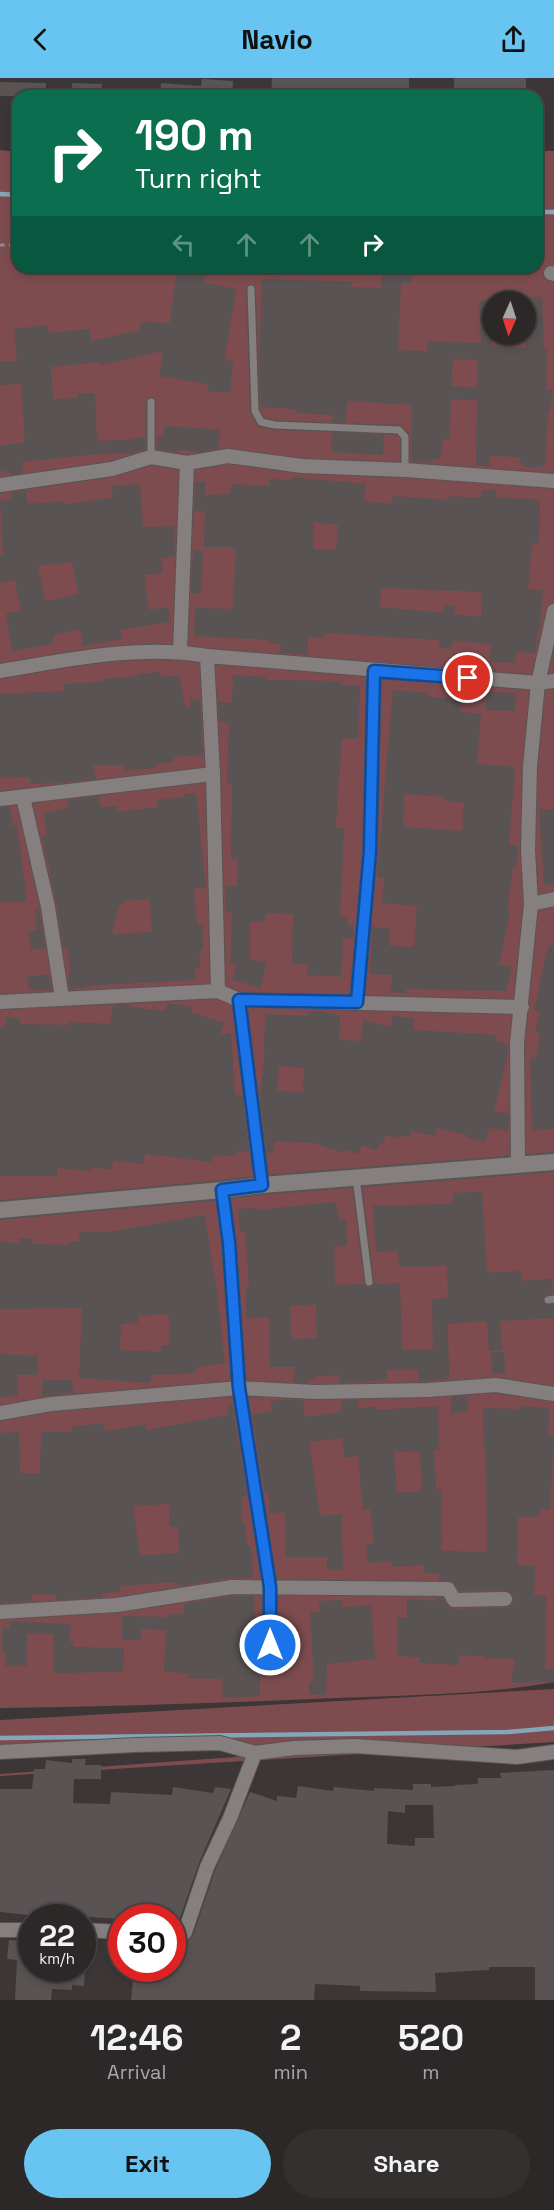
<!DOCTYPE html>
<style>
:root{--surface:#2d2828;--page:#353030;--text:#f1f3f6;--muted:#a7a6a8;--line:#484445;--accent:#68c4f0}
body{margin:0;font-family:"Space Grotesk",sans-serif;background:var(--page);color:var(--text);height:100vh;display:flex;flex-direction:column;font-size:22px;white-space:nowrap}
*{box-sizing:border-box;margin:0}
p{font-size:20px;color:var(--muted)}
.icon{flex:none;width:33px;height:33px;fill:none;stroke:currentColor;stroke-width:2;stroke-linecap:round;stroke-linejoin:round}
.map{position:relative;height:1922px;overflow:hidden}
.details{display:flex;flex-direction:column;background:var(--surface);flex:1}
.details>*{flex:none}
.guide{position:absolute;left:12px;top:12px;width:531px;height:183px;border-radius:18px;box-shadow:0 3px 9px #0003,0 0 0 2px var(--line);background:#0b6e4f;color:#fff;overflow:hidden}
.needle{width:39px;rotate:183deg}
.tools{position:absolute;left:482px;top:213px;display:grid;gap:12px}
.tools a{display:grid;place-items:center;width:54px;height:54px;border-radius:50%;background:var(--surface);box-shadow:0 3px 9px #0003,0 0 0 2px var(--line);font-size:30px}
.speed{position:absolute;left:18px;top:1826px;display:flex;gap:12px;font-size:30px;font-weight:700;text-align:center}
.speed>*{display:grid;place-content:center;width:78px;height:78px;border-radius:50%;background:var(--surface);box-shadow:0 3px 9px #0003,0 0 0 2px var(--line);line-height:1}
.speed small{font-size:15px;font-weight:400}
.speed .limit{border:9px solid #d22;background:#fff;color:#111}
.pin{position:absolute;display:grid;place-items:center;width:51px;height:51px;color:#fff;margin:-26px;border:3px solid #fff;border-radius:50%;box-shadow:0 2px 6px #0007}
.me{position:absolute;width:66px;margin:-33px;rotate:0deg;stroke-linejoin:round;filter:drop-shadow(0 0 4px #0008)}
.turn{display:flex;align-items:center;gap:21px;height:126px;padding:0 24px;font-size:27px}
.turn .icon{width:78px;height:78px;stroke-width:2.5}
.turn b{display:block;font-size:42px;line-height:51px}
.lanes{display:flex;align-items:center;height:57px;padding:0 24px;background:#0003;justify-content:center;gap:30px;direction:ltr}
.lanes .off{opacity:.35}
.eta{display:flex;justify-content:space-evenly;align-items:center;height:102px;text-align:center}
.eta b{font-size:36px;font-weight:700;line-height:42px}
.primary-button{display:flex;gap:12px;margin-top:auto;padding:12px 24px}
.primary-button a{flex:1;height:69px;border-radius:36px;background:var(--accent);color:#111;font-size:24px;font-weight:700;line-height:69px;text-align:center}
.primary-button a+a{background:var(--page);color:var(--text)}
header{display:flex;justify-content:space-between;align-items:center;height:78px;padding:0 24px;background:var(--accent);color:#111;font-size:27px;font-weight:700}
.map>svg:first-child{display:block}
.green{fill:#7e4c4e;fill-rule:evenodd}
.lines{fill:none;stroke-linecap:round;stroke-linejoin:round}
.stream{stroke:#83a6b9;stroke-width:4.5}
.building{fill:#595353;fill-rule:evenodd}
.service-casing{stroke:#595454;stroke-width:10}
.minor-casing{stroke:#595454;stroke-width:16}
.tertiary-casing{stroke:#595454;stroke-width:20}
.path{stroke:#918c8c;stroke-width:3;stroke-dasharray:4.5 4.5;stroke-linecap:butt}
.service{stroke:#867f7f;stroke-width:7}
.minor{stroke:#867f7f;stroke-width:14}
.tertiary{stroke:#867f7f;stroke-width:16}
.route-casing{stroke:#114b97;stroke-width:15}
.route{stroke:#1a73e8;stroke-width:10}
</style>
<header><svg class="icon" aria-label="back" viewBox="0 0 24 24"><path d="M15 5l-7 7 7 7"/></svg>Navio<svg class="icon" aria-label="share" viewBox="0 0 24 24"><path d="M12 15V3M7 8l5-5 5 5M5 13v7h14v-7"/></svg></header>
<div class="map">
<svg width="554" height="1922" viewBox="0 0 554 1922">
<rect width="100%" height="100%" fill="#3c3636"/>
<g class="green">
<path d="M0,72L18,74V189H537V73H554V1604C483,1617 409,1617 336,1620C224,1625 112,1629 0,1630ZM492,224H525V256H492Z"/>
<polygon points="554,1611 554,1664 0,1698 0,1696 401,1667 0,1674 0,1642"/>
</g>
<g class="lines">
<g class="stream">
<polyline points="0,116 18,117"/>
<polyline points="537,134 554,134"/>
<polyline points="0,1660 507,1654 554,1650"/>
</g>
</g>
<g class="building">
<polygon points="272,0 409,0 409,18 271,18"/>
<rect x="454" y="0" width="72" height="18"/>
<polygon points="202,1 233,3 232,18 160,18 161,5 201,8"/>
<polygon points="0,4 46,5 46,18 0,18"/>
<polygon points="72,5 102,6 101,18 72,18"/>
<polygon points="177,189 206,189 204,205 236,211 224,282 233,283 230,315 208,313 208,306 159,298 163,273 102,287 101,284 51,289 53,321 78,320 78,315 95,315 97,363 135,361 135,359 145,359 145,371 133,375 106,376 106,375 22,384 23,395 10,397 9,392 0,394 0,368 25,364 21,306 0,307 0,283 17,283 14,251 48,247 49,255 90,251 91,263 140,252 141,244 170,245"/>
<path d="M382,190L412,192L411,205H401L398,272L427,273L428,263L481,265L479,223L492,222V268L525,270V220L542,219L544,271H547L546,312H552L550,334H548L545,386H543V389H524V385H519L520,379L490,378V388H476L477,322L451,321L449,362L443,361L440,381H433V385L411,383L412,327L347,323L346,344H332L333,337L296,335V331L261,329L259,280L262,201L352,204V209L381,210ZM453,281L478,282L477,310L451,308Z"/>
<polygon points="164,348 220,352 218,371 200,374 180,372 180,375 157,371 157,359 164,359"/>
<polygon points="332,355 384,357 383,377 331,374"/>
<path d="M292,399L366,406L364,423L391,426L393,418L449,422V418L481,420V413L496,412L497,420L540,421L539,465H532L528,511L543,512L540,551H538L535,575L516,574L515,585L490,584L491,566L452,563L451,571L439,570L440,562L324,555L323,560L308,559V577L299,576L280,575L281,566L269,565V562L194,558L195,530L231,531V528L233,529L236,469H204L205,433H194L195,404H205V417L230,416L231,406L269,408L270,401L291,402ZM314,444L338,447L336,472L313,471ZM381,510L482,514L481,539L454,536L455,528L444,527L443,535L380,529Z"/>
<path d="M140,406L143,449L174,448L175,478L161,480L163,495L144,497L149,532L168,529L170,544L120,552L122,561L83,568L80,551L53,557V566L12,573L6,535L21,533L15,502L0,505V478H3L0,423L12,421L11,414L26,412L27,425L36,424V426L64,423V426L113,420L112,408ZM72,484L79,516L45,523L38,488Z"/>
<polygon points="193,472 203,473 201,515 191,515"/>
<polygon points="160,594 160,599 179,597 185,629 190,629 191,621 200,622 203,677 174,679 174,684 156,686 156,690 125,693 124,687 93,687 96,701 59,705 30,706 30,699 0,700 0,616 63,613 63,606 102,604 102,601 139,598 139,596"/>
<polygon points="233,597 266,599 266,602 341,603 341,607 360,607 358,661 341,660 340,696 338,705 336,750 344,750 340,839 348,839 348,848 354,848 353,861 343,860 341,899 307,897 307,886 292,886 293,836 266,835 266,844 250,844 250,881 266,885 261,910 232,902 237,886 230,885 232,835 225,834 225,824 226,808 237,808 238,781 231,781 232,705 227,705 229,645 219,644 218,624 232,625"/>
<path d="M393,612L430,615V619L461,621L460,634L481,636L477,686L515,689L509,767L518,768L516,790L513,789L507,833L510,834L499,887L512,889L506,913L406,911V915L391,914L392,897L370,896L372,849L390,851L389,868L414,869L417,828L382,825L385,799H377ZM404,716L446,719V723L464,725L462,753L403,749Z"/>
<polygon points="486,614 516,615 515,633 486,632"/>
<path d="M196,715L206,810L194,811L197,848L202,847L203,872H199L200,890H195L196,902L101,907L70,911L68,897H70L68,869H63L57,827L43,764L42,759L47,758L44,735L69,730L68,722L99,718L101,729L117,728V734L158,729L157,722L184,719V716ZM150,821L152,854L112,856L119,828H122V823Z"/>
<polygon points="10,729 12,748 17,747 27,824 0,824 0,730"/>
<polygon points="539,731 554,731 554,806 544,807"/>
<polygon points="39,831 45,870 31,872 28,853 37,852 35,832"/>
<polygon points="548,868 554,868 554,1051 532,1052 530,979 536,979 540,956 535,955 540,933 534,932"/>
<polygon points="49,897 52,912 29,912 28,898"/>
<polygon points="167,925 192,929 191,934 224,945 220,956 231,955 235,1017 242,1017 249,1074 237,1073 237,1078 213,1077 212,1084 145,1076 144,1086 113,1083 112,1091 90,1090 90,1093 57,1090 57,1098 0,1098 0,949 6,949 6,940 20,940 20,946 69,947 69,944 111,946 113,927 130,926 130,929 165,933"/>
<path d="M308,933H321L340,938L339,962L361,963L363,942L391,949L392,938L414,940L413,952L496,957V963L508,966V974L494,1033L509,1036L508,1053L489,1050L485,1064L466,1059L467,1057L437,1050L435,1058L411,1053L410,1060L398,1057L397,1060L386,1057L383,1066L380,1065L377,1073L362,1067L358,1076L345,1071L343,1075L314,1065L274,1063L273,1075H267L260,1019L265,974H263L266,936L307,938ZM279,988L304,990L303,1014L277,1013Z"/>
<path d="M482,1114L487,1195L521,1193L522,1203L552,1201L553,1215L545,1217L542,1222L547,1227H554V1240L500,1243L502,1272L489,1273L487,1243L448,1246L449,1301L419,1303L418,1292H387V1302L340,1305V1297L315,1298V1302H307V1305L294,1304L295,1289H270V1239L246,1240V1209H249L245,1154H240L238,1131L258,1130V1132L336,1124L339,1142L346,1141L347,1168H334L335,1207L364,1206L369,1210L374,1206L400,1205L402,1272L433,1271L432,1221L448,1220L447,1188L399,1189L398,1173L376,1174L373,1128L453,1126V1115ZM316,1226L317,1260L291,1262L290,1228Z"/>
<path d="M205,1137L217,1215L225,1285L196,1289V1295L151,1297L150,1305L79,1300L82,1230L0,1231V1164L19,1165V1160L33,1161V1166L68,1167V1164L80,1163L79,1154H110ZM166,1236V1238H169L170,1267H161V1274L120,1272L121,1246L138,1245V1238Z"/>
<polygon points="491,1274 504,1274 505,1295 492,1296"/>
<polygon points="0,1276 38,1278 38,1297 17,1297 18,1318 0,1319"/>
<polygon points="42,1302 72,1302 73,1315 42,1318"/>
<polygon points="467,1318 468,1334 451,1335 451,1319"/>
<path d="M287,1322H303L305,1339L341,1334V1323L358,1322V1330L376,1329V1332L438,1328L439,1372H434L436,1411H441L442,1473L487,1474L486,1369H484L483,1330L520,1331V1328L549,1330L548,1356L554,1357L550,1432H540V1439H518L517,1487L535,1488L534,1517H546L545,1592L554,1590V1604L511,1605L515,1581L484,1580V1578L459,1577V1587L420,1585V1579L397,1578V1539H407V1521L435,1523L436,1520H443L449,1529L454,1531L506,1530L513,1526L514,1520L512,1516L505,1512L459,1513L452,1503L438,1502L439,1495H424V1487L392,1489L391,1483L368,1485L366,1466L374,1465L370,1431L363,1432L358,1378L344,1379L343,1360L309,1364L320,1438L341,1436L343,1492H327V1479H286L285,1434L270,1435L269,1415L265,1416L252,1337L272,1333L271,1323ZM420,1373L422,1413L397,1415L394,1374Z"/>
<path d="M232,1326L247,1418L241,1419L242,1446H245L247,1468H251L253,1500H231L177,1508V1504L120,1508V1514L102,1515V1519L56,1522V1517L32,1516V1523L0,1525V1355L19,1354L20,1395H40L41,1354H73L72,1349L103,1345L104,1354L145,1346L146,1352L228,1337L227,1327ZM169,1426V1449L178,1448L179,1475L140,1478L133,1428Z"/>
<polygon points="233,1518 254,1518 255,1540 258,1540 260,1618 223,1620 222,1601 188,1600 188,1595 164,1594 166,1552 141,1551 141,1562 122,1562 122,1538 170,1539 170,1536 184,1536 184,1526"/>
<polygon points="342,1522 342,1529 371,1527 375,1581 327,1586 326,1617 309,1616 309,1604 314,1604 310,1535 320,1534 319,1523"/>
<polygon points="10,1543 71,1546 69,1564 73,1564 73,1569 124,1570 123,1594 53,1595 53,1556 27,1556 27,1588 5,1588 5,1573 2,1573 2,1550 10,1550"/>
<polygon points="72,1681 86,1681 85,1687 101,1687 101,1701 74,1701 73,1725 110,1726 111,1714 172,1717 173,1709 213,1715 215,1709 231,1711 199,1785 177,1849 172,1848 172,1839 148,1836 148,1839 122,1839 122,1841 37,1836 37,1838 0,1834 0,1711 32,1711 34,1691 45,1691 46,1682 72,1685"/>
<path d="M554,1692V1922H535V1889H489V1892L435,1895L436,1914L360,1913V1908L315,1906L314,1922H131L133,1902L151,1904L155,1890H172V1866H183L193,1857L215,1792L250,1714L277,1723V1718L296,1720L298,1708L333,1713L334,1709L374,1713V1710L413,1712V1706H431V1709L455,1708V1707L478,1706V1700H501L500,1695ZM405,1727H433L434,1760H415V1768L387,1766L388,1733L405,1735Z"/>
<polygon points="9,1862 32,1863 32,1890 85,1890 84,1908 72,1907 72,1912 52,1911 51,1922 15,1922 17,1882 7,1881"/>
</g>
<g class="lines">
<g class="service-casing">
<g id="service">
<polyline points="251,211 255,333 261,344 275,347 399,352 405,359 405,392"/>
<polyline points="151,379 151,324"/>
<polyline points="356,1099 369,1204"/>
<polyline points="548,1222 554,1221"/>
</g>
</g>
<g class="minor-casing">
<g id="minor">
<polyline points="551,195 554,196"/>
<polyline points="0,407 112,391 151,379 187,385 228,378 302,388 405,392 554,403"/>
<polyline points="180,573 187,385"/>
<polyline points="207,578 213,696 218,913"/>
<path d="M0,593C68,582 138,566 207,578L538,605L554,603"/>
<polyline points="23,719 48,829 62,920"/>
<polyline points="0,721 213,696"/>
<polyline points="531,826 554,821"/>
<polyline points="239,922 262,1107"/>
<polyline points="0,924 218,913 239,922 522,929"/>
<polyline points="357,924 370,773 374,593"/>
<polyline points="518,1087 517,965 531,826 528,772 530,689 538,605 554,533"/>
<polyline points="222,1112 229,1165 239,1310 270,1509 270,1586"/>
<polyline points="0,1335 51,1326 239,1310 315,1314 428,1312 496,1307 554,1316"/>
<polyline points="0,1534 117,1527 232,1509 448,1511 454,1522 505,1521"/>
<polyline points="0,1674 135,1667 220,1665 255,1675 294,1670 355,1668 517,1679 554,1674"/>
<polyline points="0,1852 32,1852"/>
<polyline points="82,1852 122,1854"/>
<polyline points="172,1857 180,1858 185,1854 207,1789 230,1740 255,1675"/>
</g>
</g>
<g class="tertiary-casing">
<polyline id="tertiary" points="0,1132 222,1112 262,1107 554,1084"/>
</g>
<polyline class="path" points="0,167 18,167"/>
<use href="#service" class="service"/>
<use href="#minor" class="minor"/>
<use href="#tertiary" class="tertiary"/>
</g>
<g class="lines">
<g class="route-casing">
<polyline id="route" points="270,1567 270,1509 239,1310 229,1165 222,1112 262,1107 239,922 357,924 370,773 374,593 468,600"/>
</g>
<use href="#route" class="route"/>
</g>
</svg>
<div class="tools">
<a><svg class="needle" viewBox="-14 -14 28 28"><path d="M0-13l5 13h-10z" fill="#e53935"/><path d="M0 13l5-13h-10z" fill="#a7a6a8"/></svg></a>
</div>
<div class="speed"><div>22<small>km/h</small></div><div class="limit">30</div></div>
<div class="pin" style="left:468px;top:600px;background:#d93025"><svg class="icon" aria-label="arrive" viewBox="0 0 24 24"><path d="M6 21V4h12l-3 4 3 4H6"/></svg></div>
<svg class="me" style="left:270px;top:1567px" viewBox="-20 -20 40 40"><circle r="17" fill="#1a73e8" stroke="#fff" stroke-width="3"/><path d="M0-11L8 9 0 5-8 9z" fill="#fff"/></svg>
<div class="guide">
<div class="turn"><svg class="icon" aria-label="right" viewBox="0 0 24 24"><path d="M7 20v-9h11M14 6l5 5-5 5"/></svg><div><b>190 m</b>Turn right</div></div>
<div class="lanes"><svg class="icon off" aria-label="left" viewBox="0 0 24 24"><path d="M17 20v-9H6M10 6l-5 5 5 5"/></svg><svg class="icon off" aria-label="ahead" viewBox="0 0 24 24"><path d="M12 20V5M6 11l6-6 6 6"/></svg><svg class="icon off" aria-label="ahead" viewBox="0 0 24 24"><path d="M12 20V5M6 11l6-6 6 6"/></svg><svg class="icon" aria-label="right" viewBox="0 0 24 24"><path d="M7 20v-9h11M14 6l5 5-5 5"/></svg></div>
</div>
</div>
<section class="details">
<div class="eta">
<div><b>12:46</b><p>Arrival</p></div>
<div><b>2</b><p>min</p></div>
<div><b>520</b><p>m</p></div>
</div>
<div class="primary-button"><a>Exit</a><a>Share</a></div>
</section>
